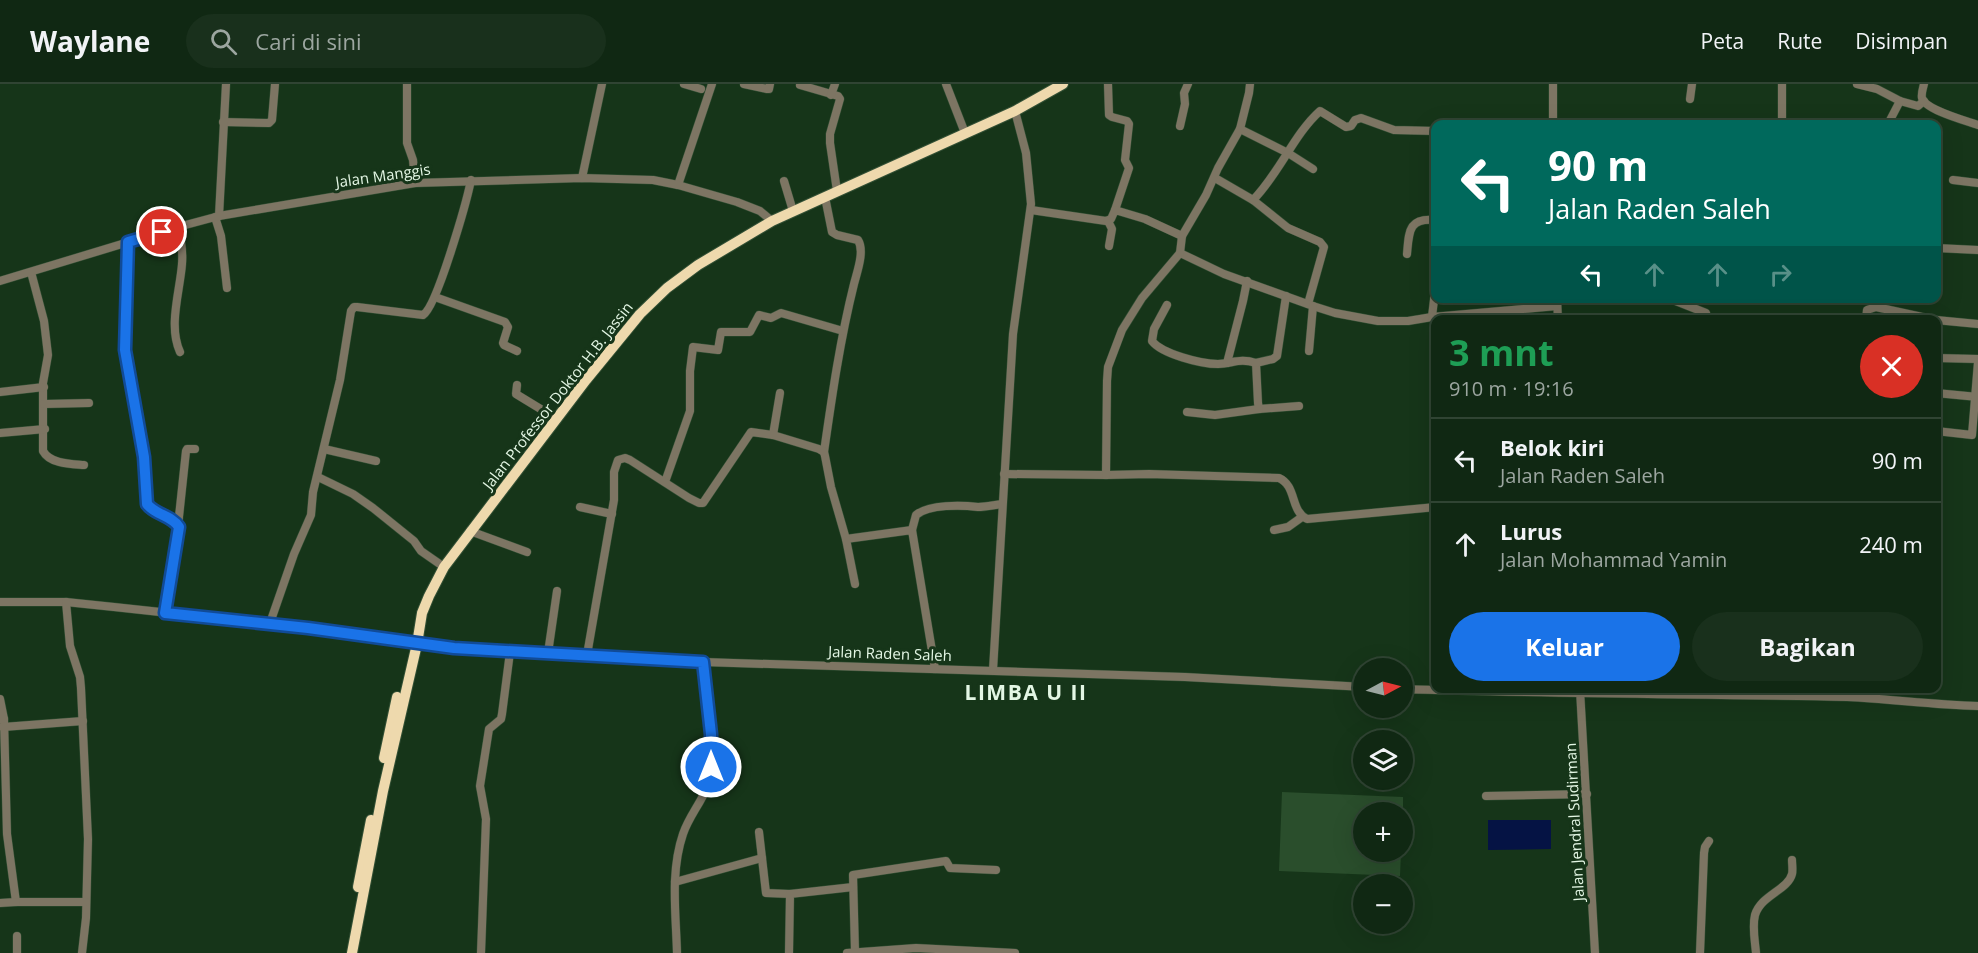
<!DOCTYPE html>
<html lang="id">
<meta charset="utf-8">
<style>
:root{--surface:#102813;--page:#19301c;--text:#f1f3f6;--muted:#9ca6a0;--line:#304433;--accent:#1a73e8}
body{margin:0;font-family:"Open Sans",sans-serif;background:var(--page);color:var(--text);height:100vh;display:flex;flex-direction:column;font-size:22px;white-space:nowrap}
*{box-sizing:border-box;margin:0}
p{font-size:20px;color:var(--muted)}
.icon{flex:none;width:33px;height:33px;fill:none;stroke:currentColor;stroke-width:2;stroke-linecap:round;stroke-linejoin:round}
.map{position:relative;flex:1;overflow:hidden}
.side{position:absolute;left:1431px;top:231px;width:510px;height:378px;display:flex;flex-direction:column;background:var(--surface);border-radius:12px;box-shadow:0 6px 24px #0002,0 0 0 2px var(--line)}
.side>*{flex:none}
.top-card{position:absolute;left:1431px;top:36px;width:510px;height:183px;border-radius:12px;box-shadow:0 6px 24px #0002,0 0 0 2px var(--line);background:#00695c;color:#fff;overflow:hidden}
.needle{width:39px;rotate:83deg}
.tools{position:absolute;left:1353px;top:574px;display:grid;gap:12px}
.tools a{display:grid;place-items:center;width:60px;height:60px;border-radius:50%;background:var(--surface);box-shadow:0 6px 24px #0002,0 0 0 2px var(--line);font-size:30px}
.pin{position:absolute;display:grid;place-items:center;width:51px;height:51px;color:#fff;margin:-26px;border:3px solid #fff;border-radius:50%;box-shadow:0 2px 6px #0007}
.me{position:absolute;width:66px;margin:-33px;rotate:0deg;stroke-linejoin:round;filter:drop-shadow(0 0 4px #0008)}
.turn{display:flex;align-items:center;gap:21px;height:126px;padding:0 18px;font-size:27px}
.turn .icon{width:78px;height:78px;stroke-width:2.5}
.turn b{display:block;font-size:42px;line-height:51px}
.lanes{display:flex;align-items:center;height:57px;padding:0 18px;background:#0003;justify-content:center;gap:30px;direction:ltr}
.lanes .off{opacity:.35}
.round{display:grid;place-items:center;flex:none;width:63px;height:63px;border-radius:32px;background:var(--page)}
.overview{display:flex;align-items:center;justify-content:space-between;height:102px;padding:0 18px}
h1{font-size:36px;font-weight:700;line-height:45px;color:#1e9e55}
.button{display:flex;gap:12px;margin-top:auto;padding:12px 18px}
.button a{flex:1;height:69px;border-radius:36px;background:var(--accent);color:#fff;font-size:24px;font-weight:700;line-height:69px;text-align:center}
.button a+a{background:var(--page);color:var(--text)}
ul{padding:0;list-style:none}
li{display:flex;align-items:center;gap:18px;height:84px;padding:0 18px;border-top:2px solid var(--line)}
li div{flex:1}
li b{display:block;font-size:22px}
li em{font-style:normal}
header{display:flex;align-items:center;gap:36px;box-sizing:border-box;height:84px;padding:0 30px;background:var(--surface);border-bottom:2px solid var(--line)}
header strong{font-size:28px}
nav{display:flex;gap:33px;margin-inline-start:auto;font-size:21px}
.search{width:420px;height:54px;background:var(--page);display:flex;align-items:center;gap:15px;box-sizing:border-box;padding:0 21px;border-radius:33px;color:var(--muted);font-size:22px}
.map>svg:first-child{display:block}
.green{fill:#2a4e2c}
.water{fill:#051344}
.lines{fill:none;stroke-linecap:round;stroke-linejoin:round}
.minor-casing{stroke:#335035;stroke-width:9}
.highway-casing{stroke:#335035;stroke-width:12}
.minor{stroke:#7d7563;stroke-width:8}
.highway{stroke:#eed9ad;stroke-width:10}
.route-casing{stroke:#114b97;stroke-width:15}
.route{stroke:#1a73e8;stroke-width:10}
.labels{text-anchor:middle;stroke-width:6;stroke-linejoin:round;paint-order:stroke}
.street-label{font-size:15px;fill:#e3f6e4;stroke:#163519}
.district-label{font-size:21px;font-weight:bold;letter-spacing:1.5px;fill:#e3f6e4;stroke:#163519}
</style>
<header>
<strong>Waylane</strong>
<div class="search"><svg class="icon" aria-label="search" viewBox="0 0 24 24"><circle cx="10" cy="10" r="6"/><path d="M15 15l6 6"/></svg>Cari di sini</div>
<nav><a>Peta</a><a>Rute</a><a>Disimpan</a></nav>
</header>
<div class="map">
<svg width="1978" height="869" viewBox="0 0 1978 869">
<rect width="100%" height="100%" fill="#163519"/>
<polygon class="green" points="1282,708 1403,713 1403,734 1402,729 1364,729 1364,768 1401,768 1400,792 1279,787"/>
<polygon class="water" points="1488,736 1551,736 1551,765 1488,766"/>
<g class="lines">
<g class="minor-casing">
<g id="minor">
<polyline points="407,0 407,59 413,76 415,99"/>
<polyline points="684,0 701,5"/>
<polyline points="744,0 767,5 769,5 770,0"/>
<polyline points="946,0 965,49"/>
<polyline points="1108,0 1109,31 1112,33 1127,37 1129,40 1125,76 1129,84 1115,126"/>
<polyline points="1553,0 1553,40"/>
<polyline points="1857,0 1877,5 1900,17"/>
<path d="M1924,0C1923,4 1921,10 1922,14C1925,26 1967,37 1978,41"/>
<polyline points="800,1 838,12 840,15 830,50 830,59 837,107"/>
<polyline points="831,11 835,0"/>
<polyline points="1690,15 1692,0"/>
<polyline points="223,38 269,39 272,36 275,0"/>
<polyline points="1782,40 1782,0"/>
<polyline points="1888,40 1900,17 1918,22 1924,17"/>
<polyline points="1180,42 1185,20 1184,9 1188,0"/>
<polyline points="1240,45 1288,69 1313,85"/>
<polyline points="582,94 602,0"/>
<path d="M1215,94L1253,116C1279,90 1294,50 1320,27L1346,43L1351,42L1355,36L1361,34L1394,46L1436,47"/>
<polyline points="1953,96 1978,99"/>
<polyline points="784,97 793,127"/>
<polyline points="678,101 712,0"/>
<polyline points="1253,116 1288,144 1320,158 1324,163 1308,220"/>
<polyline points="1031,126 1106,137 1111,135 1115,126 1145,135 1182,152"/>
<polyline points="219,132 226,0"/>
<polyline points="215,133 221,152 227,204"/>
<polyline points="1108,137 1112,145 1109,162"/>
<path d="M178,143C181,155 183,168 182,180C180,207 168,242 180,268"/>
<polyline points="128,158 125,266 144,373 146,417 151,426 174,437 179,443 165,529"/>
<polyline points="1936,164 1978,166"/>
<polyline points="1180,169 1224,190 1313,222 1335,229 1378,237 1408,237 1432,233 1557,222"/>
<path d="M1407,170C1409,148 1408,133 1436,136"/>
<path d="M31,188L44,237L48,271L43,299V367C50,380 71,380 84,381"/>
<polyline points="0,197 178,143 219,132 415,99 582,94 653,96 678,101 737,118 760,127 772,137"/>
<polyline points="1286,212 1277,272 1273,275 1256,279 1258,319 1259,325 1299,322"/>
<polyline points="435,213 505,238 508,243 503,259 504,261 517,267"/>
<polyline points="1557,214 1558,236"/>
<polyline points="1668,214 1706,229 1708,236"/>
<path d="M1167,221L1154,245L1152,257C1162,270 1201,280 1218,280C1234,279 1240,274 1256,279"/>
<polyline points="1432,233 1436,198"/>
<polyline points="1866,236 1867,226 1876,223 1936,236"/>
<polyline points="1936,236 1978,240"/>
<polyline points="1309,267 1313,222"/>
<polyline points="1936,274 1978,275"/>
<polyline points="1227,279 1243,217 1247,197"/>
<polyline points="517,301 516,310 557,335"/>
<polyline points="0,308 44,303"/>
<polyline points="1936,309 1978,313"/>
<polyline points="44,320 89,319"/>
<polyline points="1187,328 1215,331 1259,325"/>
<polyline points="1936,347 1972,351 1978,278"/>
<polyline points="0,349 45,345"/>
<polyline points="773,351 780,309"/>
<polyline points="324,365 376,377"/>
<path d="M824,368C832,312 840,256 854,200C857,188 865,167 858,156L837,151L832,148L825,113"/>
<path d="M1004,390L1106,391L1149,390L1279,394C1297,402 1290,427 1307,435L1436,423"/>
<polyline points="1106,391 1107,297 1108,283 1122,246 1142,214 1180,169 1182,152 1206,111 1218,84 1240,45 1249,9 1250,0"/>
<polyline points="318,393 353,410 373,424 414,457 421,467 444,483"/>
<polyline points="665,398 690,327 690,287 693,263 718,266 721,248 750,248 759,231 771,234 781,229 843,247"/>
<polyline points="580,423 612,430"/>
<polyline points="178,442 186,367 187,365 195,365"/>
<path d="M912,446L916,431C929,420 962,421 978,423C985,423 994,421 1002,420"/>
<polyline points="1274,446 1288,443 1302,433"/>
<polyline points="470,447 527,468"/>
<polyline points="846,455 912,446 935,585"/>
<polyline points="0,518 66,518 114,523 308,544 417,560 487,567 703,578 1185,593 1364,603"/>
<polyline points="66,518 70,562 80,593 81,604 88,755 86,834 82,869"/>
<path d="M270,539L294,470L311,431L313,408L340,296L351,227L354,223H357L423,231C437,223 467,116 471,96"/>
<polyline points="548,569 557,507"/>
<polyline points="587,571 614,416 614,388 618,376 625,374 630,376 689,414 699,419 703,419 751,348 773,351 819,365 824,368 825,372 831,403 846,455 855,500"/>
<polyline points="993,586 1013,250 1031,120 1026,69 1015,27"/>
<path d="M1402,605C1551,610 1699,610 1847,613C1891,615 1934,621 1978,622"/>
<polyline points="1580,606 1595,869"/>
<polyline points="0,615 4,635"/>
<polyline points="0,635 4,635 7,750 16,818 86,818"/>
<polyline points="3,643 83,637"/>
<polyline points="1486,712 1587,710"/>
<polyline points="759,748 766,809 790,810"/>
<polyline points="675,798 762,774"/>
<polyline points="0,819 16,818"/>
<polyline points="17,852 17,869"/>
<polyline points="855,868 853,791 946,777 950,784 996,786"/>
<polyline points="481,869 486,735 480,702 489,645 501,635 502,630 510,568"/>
<path d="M677,869C676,830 670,788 683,750C690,729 706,714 710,692C716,655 707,615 703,578"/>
<polyline points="789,869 790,810 853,803"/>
<polyline points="847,869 916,864 1015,869"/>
<polyline points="1700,869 1704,769 1705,763 1709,757"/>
<path d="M1756,869C1755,857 1752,843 1755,831C1761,811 1788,806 1792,790C1793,786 1792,780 1792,776"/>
</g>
</g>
<g class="highway-casing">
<g id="highway">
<polyline points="384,674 397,613"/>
<polyline points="358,803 371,736"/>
<polyline points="352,869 383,707 417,560 422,529 429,512 444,483 586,296 640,230 667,204 698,181 772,137 1015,27 1063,0"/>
</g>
</g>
<use href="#minor" class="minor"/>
<use href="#highway" class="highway"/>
</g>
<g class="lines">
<g class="route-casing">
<path id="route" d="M162,148L128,158L125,266L144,373L147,420C155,431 171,431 179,443L165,529L308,544L454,564L703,578L711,650V683"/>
</g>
<use href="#route" class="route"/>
</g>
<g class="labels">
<g class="street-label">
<text transform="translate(383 92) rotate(-8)" y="5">Jalan Manggis</text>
<text transform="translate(558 312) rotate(-52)" y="5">Jalan Professor Doktor H.B. Jassin</text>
<text transform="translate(890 570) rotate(2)" y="5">Jalan Raden Saleh</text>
<text transform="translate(1575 738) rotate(-93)" y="5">Jalan Jendral Sudirman</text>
</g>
<g class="district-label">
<text x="1026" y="616">LIMBA U II</text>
</g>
</g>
</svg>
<div class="tools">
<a><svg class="needle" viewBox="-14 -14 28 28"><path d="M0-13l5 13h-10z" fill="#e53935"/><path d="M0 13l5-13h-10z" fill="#9ca6a0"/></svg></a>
<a><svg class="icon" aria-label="layers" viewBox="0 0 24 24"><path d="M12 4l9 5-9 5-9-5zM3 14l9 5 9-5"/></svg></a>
<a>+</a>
<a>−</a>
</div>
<div class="pin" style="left:162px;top:148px;background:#d93025"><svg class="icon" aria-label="arrive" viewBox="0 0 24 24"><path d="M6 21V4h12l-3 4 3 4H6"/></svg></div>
<svg class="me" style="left:711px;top:683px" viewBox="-20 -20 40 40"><circle r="17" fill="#1a73e8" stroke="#fff" stroke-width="3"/><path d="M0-11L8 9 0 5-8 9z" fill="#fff"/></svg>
<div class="top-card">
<div class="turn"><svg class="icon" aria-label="left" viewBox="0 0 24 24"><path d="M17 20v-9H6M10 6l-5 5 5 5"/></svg><div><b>90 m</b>Jalan Raden Saleh</div></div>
<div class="lanes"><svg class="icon" aria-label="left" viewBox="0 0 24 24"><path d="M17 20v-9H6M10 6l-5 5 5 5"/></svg><svg class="icon off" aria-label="ahead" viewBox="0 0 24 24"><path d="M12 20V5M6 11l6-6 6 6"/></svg><svg class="icon off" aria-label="ahead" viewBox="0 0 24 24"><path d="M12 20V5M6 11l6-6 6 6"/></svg><svg class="icon off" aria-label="right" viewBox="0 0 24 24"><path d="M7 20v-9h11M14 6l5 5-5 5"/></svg></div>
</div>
<section class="side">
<div class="overview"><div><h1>3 mnt</h1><p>910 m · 19:16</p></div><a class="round" style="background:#d93025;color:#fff"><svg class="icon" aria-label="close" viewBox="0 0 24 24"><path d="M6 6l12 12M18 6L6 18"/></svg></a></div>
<ul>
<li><svg class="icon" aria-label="left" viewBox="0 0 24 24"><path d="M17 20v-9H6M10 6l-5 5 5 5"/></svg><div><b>Belok kiri</b><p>Jalan Raden Saleh</p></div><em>90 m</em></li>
<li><svg class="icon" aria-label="ahead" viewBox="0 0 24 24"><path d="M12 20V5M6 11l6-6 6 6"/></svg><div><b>Lurus</b><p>Jalan Mohammad Yamin</p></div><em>240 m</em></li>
</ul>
<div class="button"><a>Keluar</a><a>Bagikan</a></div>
</section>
</div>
